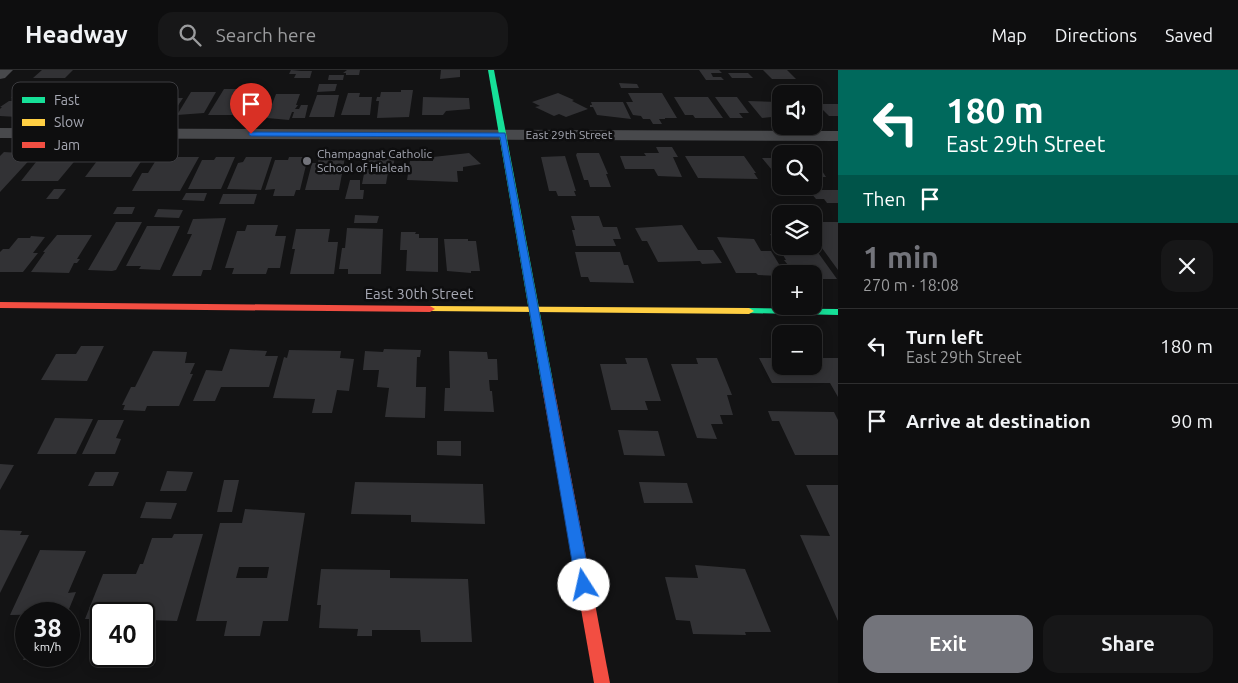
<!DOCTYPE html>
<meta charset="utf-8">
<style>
:root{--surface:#0e0e0f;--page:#171718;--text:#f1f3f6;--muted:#9b9c9e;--line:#2e2e2f;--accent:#73747b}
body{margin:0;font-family:Ubuntu,sans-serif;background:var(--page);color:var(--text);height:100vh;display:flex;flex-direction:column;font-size:19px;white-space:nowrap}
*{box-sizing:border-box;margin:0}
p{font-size:16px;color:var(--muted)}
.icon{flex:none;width:28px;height:28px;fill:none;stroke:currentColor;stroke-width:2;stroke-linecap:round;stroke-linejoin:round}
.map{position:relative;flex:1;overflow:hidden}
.details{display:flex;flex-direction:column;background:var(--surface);width:400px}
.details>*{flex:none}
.guide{background:#00695c;color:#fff;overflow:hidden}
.controls{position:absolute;left:772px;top:15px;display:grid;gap:10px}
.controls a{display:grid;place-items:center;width:50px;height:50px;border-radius:10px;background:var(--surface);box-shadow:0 2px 12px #0003,0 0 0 1px var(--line);font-size:25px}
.speed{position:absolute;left:15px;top:532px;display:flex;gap:10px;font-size:25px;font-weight:700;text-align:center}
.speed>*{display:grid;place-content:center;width:65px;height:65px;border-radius:50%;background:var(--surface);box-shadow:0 2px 12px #0003,0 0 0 1px var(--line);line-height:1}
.speed small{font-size:12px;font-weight:400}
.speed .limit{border:2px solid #111;border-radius:8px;background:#fff;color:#111}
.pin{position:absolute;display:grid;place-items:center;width:42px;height:42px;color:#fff;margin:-51px -21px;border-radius:50% 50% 50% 0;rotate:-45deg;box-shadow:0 0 5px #0007}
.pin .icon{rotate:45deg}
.me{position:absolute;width:55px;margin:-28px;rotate:350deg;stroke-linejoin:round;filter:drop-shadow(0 0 4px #0008)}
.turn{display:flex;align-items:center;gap:18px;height:105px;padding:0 25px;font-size:22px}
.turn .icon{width:65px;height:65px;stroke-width:2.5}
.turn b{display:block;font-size:35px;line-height:42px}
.then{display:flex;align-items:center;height:48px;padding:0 25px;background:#0003;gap:10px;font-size:19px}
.round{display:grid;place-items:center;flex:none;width:52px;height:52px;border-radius:15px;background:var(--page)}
.headline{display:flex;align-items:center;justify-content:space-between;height:85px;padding:0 25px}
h1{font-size:30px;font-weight:700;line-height:38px;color:var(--accent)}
.button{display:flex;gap:10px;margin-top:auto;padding:10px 25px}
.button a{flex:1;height:58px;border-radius:15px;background:var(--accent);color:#fff;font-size:20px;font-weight:700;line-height:58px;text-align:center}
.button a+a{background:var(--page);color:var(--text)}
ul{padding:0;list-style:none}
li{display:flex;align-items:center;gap:15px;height:75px;padding:0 25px;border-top:1px solid var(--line)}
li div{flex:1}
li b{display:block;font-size:19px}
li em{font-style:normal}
header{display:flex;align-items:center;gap:30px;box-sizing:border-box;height:70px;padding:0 25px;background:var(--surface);border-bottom:1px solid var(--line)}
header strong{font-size:24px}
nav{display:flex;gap:28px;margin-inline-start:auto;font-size:18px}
.search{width:350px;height:45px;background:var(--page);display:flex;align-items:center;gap:12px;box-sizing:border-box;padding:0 18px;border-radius:15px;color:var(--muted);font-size:19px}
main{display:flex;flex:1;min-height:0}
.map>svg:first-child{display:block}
.building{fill:#323235;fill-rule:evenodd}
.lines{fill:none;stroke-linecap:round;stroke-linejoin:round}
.street{fill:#48494c;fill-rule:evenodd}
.fast{fill:#16e098;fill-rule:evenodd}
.slow{fill:#ffcf43;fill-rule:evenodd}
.jam{fill:#f24e42;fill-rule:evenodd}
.route{fill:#1a73e8;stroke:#114b97}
.poi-dot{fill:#73747b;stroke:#0e0e0f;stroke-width:2}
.labels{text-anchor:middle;stroke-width:5;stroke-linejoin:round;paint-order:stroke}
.far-street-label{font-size:12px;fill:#a6a8b3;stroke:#0e0e0f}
.far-poi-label{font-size:12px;fill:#a6a8b3;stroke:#0e0e0f;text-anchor:start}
.street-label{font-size:15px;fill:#a6a8b3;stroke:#0e0e0f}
.key{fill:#0e0e0f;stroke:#3c3c40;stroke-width:1}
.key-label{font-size:14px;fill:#a6a8b3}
</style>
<header>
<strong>Headway</strong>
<div class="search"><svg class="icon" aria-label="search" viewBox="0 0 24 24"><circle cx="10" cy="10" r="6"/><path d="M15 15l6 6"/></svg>Search here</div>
<nav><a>Map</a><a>Directions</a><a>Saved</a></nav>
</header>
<main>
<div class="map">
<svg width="838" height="613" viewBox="0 0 838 613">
<rect width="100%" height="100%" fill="#131314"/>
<g class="building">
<polygon points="42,0 73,0 65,8 33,8"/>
<polygon points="291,0 301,1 312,1 310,8 294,8 296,4 289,4"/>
<polygon points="347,0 360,0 359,5 346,5 346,3 343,3"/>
<polygon points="441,0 460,0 460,7 440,9"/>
<polygon points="699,0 719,0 722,3 711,3 713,7 721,7 724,10 706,10"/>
<polygon points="763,0 787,0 796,9 772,9"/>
<polygon points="728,3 748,3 753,8 732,8"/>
<polygon points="329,5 344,5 343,10 328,10"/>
<polygon points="28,12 59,12 43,28 11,28"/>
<polygon points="619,13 637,14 639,18 621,18"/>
<polygon points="319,14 337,14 335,21 317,22"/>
<polygon points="224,19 249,19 237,45 208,45"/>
<polygon points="401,20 413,20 409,47 377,48 379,31 376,31 377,27 380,27 381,22 401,22"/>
<polygon points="191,22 216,22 204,43 177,45"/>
<polygon points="348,23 360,23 359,27 372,27 370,45 341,45"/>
<polygon points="558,23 574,30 572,31 588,39 566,47 559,44 554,46 535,37 540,36 532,32"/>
<polygon points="628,23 662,23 677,48 665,48 665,49 659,49 662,54 653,54 650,49 643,49 641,46 633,45 626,32 633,32"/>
<polygon points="276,24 300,24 296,35 298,35 295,39 299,39 301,35 308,35 305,48 292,48 294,42 292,42 289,50 267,48 268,45 256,45 259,37 271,37"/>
<polygon points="317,25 339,25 334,47 309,47"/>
<polygon points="423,27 469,28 470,39 446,41 443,45 422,45"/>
<polygon points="674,27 708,27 723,48 695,48 693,45 685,45"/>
<polygon points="715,27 737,27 749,43 739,43 743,48 730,48"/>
<polygon points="142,28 183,28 177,37 161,37 156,45 118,45 128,32 139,32"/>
<polygon points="9,31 34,31 39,32 29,36 18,47 0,46 0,39 2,37 0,37"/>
<polygon points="748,31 779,32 781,34 781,46 762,48"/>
<polygon points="591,32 623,32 631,49 597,45 593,37 590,37 590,35 592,35"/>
<polygon points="817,34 838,34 838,46 829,46"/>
<polygon points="656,77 672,77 678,87 673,87 682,107 658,106 654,99 625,99 620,86 646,86 644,83 659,83"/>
<polygon points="4,82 35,84 0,122 0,86"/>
<polygon points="368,83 395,83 393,102 388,102 386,114 362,114"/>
<polygon points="469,83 481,94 463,97 463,101 457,101 458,112 407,110 410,91 433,91 433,87"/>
<polygon points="577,83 599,83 608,104 606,104 611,117 590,117 588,110 584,110 576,85"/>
<polygon points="115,86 130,86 127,90 142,90 131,107 85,107 100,87"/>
<polygon points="565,86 576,121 574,121 576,126 558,126 556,121 549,121 541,87"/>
<polygon points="685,86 744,86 756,103 754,103 758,109 698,108"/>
<polygon points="777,86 781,86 781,100 772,100 762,88 778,88"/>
<polygon points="40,87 78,87 58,111 21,111"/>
<polygon points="158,87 199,87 180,121 132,121 142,103 148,103"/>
<polygon points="216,87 235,87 221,119 188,119 202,90 214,90"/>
<polygon points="246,87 272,87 261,120 227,119 238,93 243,92"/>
<polygon points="289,87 308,87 300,120 296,120 294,126 273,126 275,119 265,120 275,90 288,90"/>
<polygon points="319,87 345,87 339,120 305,120 312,93 318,93"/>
<polygon points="814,93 817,93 826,107 814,107"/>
<polygon points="350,110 360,110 360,120 364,120 363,129 345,129"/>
<polygon points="54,119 66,119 58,129 46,129"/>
<polygon points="817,120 838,120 838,133 827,133 824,129 816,129 811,123 819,123"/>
<polygon points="186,123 207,123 204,131 182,130"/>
<polygon points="223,124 257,124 254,134 219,134"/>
<polygon points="117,137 135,137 132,144 113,144"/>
<polygon points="158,139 183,140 179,148 154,147"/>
<polygon points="355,145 379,146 377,153 354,153"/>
<polygon points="571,146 599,146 603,157 617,157 621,169 613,169 616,176 576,176 572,160 575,160"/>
<polygon points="226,148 211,200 203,200 201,206 172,206 192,164 187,164 193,149"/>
<polygon points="116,152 142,152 116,200 112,201 88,200"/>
<polygon points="814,152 838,152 838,200 814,167 816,167 814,164"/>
<polygon points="247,155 278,155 275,166 286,166 280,198 268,198 266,204 232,204 234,198 225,198 237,161 245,161"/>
<polygon points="682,155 698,180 713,180 722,193 702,194 700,191 658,192 647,171 642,171 635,158"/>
<polygon points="147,156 180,156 160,200 139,199 141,196 126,196"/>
<polygon points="347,158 383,159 381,204 348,204 348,199 339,199 342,178 345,178"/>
<polygon points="296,159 330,159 328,172 338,172 334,204 290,204 295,179 292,179"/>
<polygon points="401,162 416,162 415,164 419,164 419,168 438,168 438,202 406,201 407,180 400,180"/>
<polygon points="770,164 781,164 781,176 814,177 837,209 820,209 819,206 814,206 814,204 795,204 784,190 786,190"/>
<polygon points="57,165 92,165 77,189 80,189 77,193 74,193 69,203 31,202 45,182 43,182"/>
<polygon points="31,166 45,167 33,183 38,183 23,202 0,202 0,182 3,179 9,179 18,168 30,168"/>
<polygon points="717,167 754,169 761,181 771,181 785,204 781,204 781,206 758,205 756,203 736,203"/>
<polygon points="444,169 468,169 468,171 476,171 480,201 471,201 471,203 447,201"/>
<polygon points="575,182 620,182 624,195 628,195 634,213 590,212 588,207 581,207"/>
<polygon points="81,276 104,276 87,311 41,310 56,284 76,284"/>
<polygon points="230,279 267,281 265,286 278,286 269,317 221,317 215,331 193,331 206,300 222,301"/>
<polygon points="384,279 421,280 420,287 417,287 416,317 426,317 425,348 385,347 389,318 377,317 379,300 363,300 365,281 383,282"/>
<polygon points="289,280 341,281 340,288 354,289 349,321 337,320 332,343 312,343 315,329 273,328 284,287 287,288"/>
<polygon points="153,281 187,282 185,293 195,293 190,304 193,304 179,336 147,336 145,341 123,340 125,335 122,335 131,317 135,317"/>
<polygon points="449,281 487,282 488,289 497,289 498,310 489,310 490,321 492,321 494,342 444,341 445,318 450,318"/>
<polygon points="814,284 817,284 819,288 838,288 838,327 830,313 772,313 759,288 781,288 781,296 814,296"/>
<polygon points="625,288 647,288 661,331 645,331 648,340 611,340 600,294 627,294"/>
<polygon points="696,288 717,288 732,325 727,325 733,345 720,345 723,354 711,354 717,369 697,368 671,294 698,294"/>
<polygon points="768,341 834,342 838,350 838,385 795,385 779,351 772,351"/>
<polygon points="55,348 93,349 76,384 37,384"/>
<polygon points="98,350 124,350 116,368 121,369 115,384 82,384"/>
<polygon points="618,360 658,361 665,386 624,385"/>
<polygon points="437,371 461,371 461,386 437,385"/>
<polygon points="0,394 14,395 0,420"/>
<polygon points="167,401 193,402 186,421 160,421"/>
<polygon points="95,402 119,402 113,416 88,416"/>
<polygon points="224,410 239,410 232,442 217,442"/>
<polygon points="355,412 483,414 485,454 411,452 411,445 351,444"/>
<polygon points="639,412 687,413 693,433 644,433"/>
<polygon points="806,415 838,415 838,551 800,465 830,466"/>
<polygon points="146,432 177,433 171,449 140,448"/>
<path d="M245,439L305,443L288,551H263L260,566H224L227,551H196L220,453H242ZM239,497H269L267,508H236Z"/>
<polygon points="0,460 22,461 20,465 29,465 0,523"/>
<polygon points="174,464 203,464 177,551 149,550 146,559 144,559 144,544 101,544 101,549 85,549 103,504 136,504 140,494 143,494 152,468 172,468"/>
<polygon points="40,480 86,481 68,523 76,522 67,544 10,545"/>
<polygon points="695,495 745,499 771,562 745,562 746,565 693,564 690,551 676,550 665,507 698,508"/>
<polygon points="321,499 390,500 390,508 468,509 472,572 421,572 420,560 372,560 372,566 357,566 358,559 319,558 321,535 317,535"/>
<polygon points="26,583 26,586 47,586 46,590 23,590"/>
</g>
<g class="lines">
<g class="street">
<polygon points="0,0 13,0 5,8 0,9"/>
<polygon points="0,58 838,61 838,71 0,68"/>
</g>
<g class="fast">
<polygon points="488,0 494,0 553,312 547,316 541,312"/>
<polygon points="749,238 838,239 838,245 745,243 744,241"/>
</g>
<polygon class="slow" points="430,236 749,238 754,241 749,244 426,241 425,239"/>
<g class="jam">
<polygon points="0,232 430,236 435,239 430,242 0,238"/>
<polygon points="547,308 553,312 610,613 594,613 541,312"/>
</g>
</g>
<polygon class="route" points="249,62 505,63 591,515 589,519 584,521 578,519 576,515 500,67 251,66 249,65"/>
<circle class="poi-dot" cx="307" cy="91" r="5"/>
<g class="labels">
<g class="far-street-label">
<text x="569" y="69">East 29th Street</text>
</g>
<g class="far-poi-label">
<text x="317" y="88">Champagnat Catholic<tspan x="317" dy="14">School of Hialeah</tspan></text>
</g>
<g class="street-label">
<text x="419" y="229">East 30th Street</text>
</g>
</g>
<rect x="12" y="12" width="166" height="80" rx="8" class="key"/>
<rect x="22" y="27" width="23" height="6" fill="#16e098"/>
<rect x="22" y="49" width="23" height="7" fill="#ffcf43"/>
<rect x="22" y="72" width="23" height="6" fill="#f24e42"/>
<g class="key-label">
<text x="54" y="35">Fast</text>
<text x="54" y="57">Slow</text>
<text x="54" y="80">Jam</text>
</g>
</svg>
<div class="controls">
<a><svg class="icon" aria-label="sound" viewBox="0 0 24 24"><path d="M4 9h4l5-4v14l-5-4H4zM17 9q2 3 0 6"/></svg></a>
<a><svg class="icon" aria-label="search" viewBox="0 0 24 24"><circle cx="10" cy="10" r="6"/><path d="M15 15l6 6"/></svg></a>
<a><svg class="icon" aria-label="layers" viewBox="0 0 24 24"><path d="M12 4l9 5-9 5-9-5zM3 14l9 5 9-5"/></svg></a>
<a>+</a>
<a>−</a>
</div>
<div class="speed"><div>38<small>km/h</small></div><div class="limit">40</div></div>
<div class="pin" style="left:251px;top:64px;background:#d93025"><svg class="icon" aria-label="arrive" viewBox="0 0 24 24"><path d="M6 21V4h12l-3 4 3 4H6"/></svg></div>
<svg class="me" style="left:584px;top:515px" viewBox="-20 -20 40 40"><circle r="19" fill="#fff"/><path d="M0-13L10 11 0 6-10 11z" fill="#1a73e8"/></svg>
</div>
<section class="details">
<div class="guide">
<div class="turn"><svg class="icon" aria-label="left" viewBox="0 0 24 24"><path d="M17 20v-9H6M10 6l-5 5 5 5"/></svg><div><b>180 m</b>East 29th Street</div></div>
<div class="then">Then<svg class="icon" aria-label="arrive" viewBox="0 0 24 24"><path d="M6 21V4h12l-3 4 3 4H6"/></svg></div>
</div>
<div class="headline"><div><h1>1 min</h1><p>270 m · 18:08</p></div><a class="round"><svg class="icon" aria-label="close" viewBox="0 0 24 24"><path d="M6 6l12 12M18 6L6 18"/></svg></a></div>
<ul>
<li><svg class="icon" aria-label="left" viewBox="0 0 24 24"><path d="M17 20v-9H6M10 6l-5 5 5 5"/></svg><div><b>Turn left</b><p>East 29th Street</p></div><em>180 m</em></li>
<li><svg class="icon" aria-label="arrive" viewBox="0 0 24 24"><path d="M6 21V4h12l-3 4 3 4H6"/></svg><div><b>Arrive at destination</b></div><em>90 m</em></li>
</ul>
<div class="button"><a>Exit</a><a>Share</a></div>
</section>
</main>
